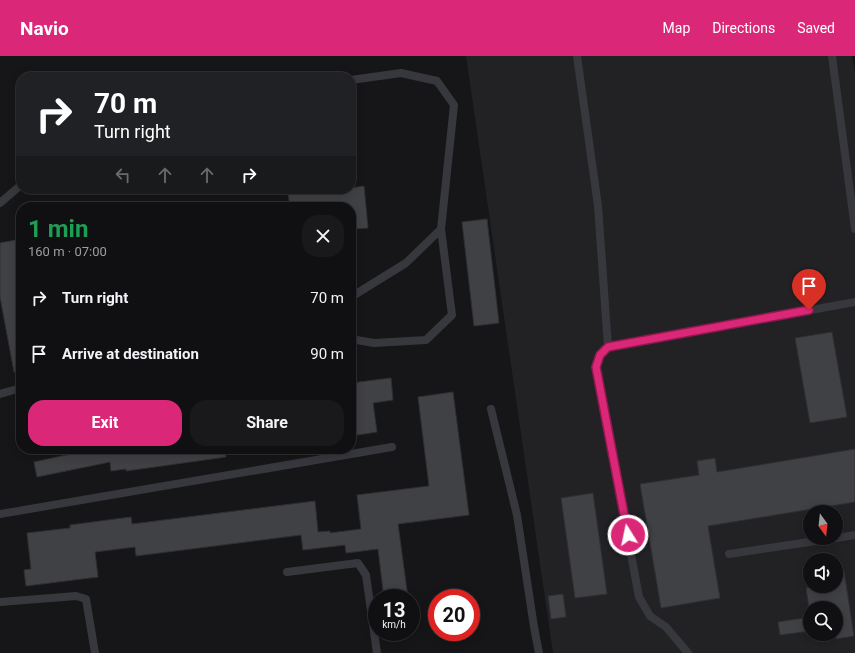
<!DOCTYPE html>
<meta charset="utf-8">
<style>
:root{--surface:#101012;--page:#19191b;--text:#f1f3f6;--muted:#9c9d9f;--line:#303032;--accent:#db2777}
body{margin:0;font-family:Roboto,sans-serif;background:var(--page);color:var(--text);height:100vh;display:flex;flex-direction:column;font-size:15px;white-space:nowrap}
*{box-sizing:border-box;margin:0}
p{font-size:13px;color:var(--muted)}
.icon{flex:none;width:22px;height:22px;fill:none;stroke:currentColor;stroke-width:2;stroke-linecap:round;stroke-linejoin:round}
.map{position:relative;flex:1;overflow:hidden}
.side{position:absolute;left:16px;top:146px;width:340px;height:252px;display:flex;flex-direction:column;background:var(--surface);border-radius:16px;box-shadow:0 2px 10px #0003,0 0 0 1px var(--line)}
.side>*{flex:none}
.top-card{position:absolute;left:16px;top:16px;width:340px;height:122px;border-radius:16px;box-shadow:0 2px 10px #0003,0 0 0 1px var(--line);background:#202124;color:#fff;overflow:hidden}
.needle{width:26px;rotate:165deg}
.fabs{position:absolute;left:803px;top:449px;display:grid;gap:8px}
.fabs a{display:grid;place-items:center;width:40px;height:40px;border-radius:50%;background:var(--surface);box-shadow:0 2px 10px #0003,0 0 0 1px var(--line);font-size:20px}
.speed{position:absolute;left:368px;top:533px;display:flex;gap:8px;font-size:20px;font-weight:700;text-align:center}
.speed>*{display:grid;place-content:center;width:52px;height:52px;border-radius:50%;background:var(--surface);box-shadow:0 2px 10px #0003,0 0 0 1px var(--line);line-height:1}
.speed small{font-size:10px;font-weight:400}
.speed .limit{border:6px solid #d22;background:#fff;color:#111}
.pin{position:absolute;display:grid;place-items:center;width:34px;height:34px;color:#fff;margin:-41px -17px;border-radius:50% 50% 50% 0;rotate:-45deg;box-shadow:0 0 4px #0007}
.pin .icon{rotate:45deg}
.me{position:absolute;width:44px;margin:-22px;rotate:350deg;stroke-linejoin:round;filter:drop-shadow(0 0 3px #0008)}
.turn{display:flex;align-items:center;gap:14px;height:84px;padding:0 12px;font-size:18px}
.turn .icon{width:52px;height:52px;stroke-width:2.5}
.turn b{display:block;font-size:28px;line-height:34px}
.lanes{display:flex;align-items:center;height:38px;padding:0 12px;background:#0003;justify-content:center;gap:20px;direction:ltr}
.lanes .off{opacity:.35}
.round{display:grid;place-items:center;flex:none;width:42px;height:42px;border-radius:16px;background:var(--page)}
.summary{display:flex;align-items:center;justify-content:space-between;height:68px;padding:0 12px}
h1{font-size:24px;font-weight:700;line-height:30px;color:#1e9e55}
.primary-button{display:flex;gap:8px;margin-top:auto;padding:8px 12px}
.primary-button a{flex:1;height:46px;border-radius:16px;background:var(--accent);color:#fff;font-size:16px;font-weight:700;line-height:46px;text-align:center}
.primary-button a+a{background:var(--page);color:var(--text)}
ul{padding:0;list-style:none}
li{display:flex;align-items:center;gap:12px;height:56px;padding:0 12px}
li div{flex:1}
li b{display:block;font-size:15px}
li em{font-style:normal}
header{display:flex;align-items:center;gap:24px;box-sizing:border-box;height:56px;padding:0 20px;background:var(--accent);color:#fff}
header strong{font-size:19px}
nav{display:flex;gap:22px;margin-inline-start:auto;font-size:14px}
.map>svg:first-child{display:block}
.built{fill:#222225;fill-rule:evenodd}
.building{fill:#404145;stroke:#303034}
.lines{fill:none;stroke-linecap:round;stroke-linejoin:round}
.lane{stroke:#37383d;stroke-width:8}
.route-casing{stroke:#8e194d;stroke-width:10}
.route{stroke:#db2777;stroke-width:7}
</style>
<header>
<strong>Navio</strong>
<nav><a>Map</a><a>Directions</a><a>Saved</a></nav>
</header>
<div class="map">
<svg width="855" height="597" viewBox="0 0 855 597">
<rect width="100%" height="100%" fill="#161618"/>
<path class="built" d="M466,0H852L855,17V597H553ZM810,456H836V482H810ZM810,504H836V530H810ZM810,552H836V578H810Z"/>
<g class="building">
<polygon points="364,130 368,172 351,173 351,151 290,151 288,137 336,133 351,133 351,132"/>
<polygon points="487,163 499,267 474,270 462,166"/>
<polygon points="21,183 21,316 14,316 0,241 0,187"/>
<polygon points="832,276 847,361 810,367 795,282"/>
<polygon points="391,322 393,344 373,347 377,376 351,380 351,327"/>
<polygon points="453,336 469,459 398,468 408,542 384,542 378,493 346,497 345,489 303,494 301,479 136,500 135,491 95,496 98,521 26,530 24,514 31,513 27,477 70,472 70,469 131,461 132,468 315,445 318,476 330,475 330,477 361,473 357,439 429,430 418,341"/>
<polygon points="94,393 225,393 226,401 126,415 126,413 111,415 110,406 37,421 34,406"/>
<polygon points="855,393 855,446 708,470 720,542 661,552 640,428 699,419 697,405 715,402 717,416"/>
<polygon points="593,437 607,538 575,542 561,442"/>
<polygon points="844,515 854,580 836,583 836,552 809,552 806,532 816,530 836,530 836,516"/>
<polygon points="563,538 566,561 551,563 548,540"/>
<polygon points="810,561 810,575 780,579 778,566"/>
</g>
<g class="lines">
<g class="lane">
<polyline points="577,0 598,150 608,291"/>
<polyline points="832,0 855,173"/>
<polyline points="351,24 401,17 437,25 454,49 441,173 406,207 351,241"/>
<polyline points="0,147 21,129"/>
<polyline points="351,283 374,287 426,284 452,259 441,173"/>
<polyline points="0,338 21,332"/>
<polyline points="491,353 517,459 534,571 539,597"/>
<polyline points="0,458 392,391"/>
<polyline points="836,482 855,479"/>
<polyline points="729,498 836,482"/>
<polyline points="287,516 358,507 366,519 377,597"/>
<polyline points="0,546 76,540 86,543 95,597"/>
<polyline points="688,597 666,571 650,560 639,541 596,311 600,299 608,291 855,246"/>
</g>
</g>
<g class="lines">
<g class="route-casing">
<polyline id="route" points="628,479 596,311 600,299 608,291 809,254"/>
</g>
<use href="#route" class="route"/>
</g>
</svg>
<div class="fabs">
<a><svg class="needle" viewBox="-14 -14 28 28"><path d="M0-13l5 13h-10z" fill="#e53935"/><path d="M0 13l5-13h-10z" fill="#9c9d9f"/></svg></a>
<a><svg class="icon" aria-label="sound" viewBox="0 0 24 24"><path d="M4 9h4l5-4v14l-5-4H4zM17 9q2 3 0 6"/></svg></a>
<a><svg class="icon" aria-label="search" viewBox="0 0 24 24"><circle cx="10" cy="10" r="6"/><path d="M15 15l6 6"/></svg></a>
</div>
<div class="speed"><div>13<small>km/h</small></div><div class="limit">20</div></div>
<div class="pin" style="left:809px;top:254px;background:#d93025"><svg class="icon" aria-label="arrive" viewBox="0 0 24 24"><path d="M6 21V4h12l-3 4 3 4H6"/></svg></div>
<svg class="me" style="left:628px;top:479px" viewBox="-20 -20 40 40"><circle r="17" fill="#db2777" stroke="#fff" stroke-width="3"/><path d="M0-11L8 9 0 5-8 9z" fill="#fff"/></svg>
<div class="top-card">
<div class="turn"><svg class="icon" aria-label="right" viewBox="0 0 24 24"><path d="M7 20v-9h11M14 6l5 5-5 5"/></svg><div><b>70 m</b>Turn right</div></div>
<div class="lanes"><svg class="icon off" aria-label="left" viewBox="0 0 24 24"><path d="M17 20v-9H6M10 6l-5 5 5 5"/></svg><svg class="icon off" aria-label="ahead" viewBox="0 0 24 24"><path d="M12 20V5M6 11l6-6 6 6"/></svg><svg class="icon off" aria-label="ahead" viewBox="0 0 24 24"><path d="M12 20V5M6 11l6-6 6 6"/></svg><svg class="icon" aria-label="right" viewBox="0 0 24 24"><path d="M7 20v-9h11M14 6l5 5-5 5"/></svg></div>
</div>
<section class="side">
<div class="summary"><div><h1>1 min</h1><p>160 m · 07:00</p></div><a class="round"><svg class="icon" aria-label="close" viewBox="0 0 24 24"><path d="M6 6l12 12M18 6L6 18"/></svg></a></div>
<ul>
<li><svg class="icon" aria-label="right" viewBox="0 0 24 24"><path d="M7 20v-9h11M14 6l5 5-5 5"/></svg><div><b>Turn right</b></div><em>70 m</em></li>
<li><svg class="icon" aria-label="arrive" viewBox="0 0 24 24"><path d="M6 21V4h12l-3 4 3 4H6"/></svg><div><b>Arrive at destination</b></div><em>90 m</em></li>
</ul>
<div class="primary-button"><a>Exit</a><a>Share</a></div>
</section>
</div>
